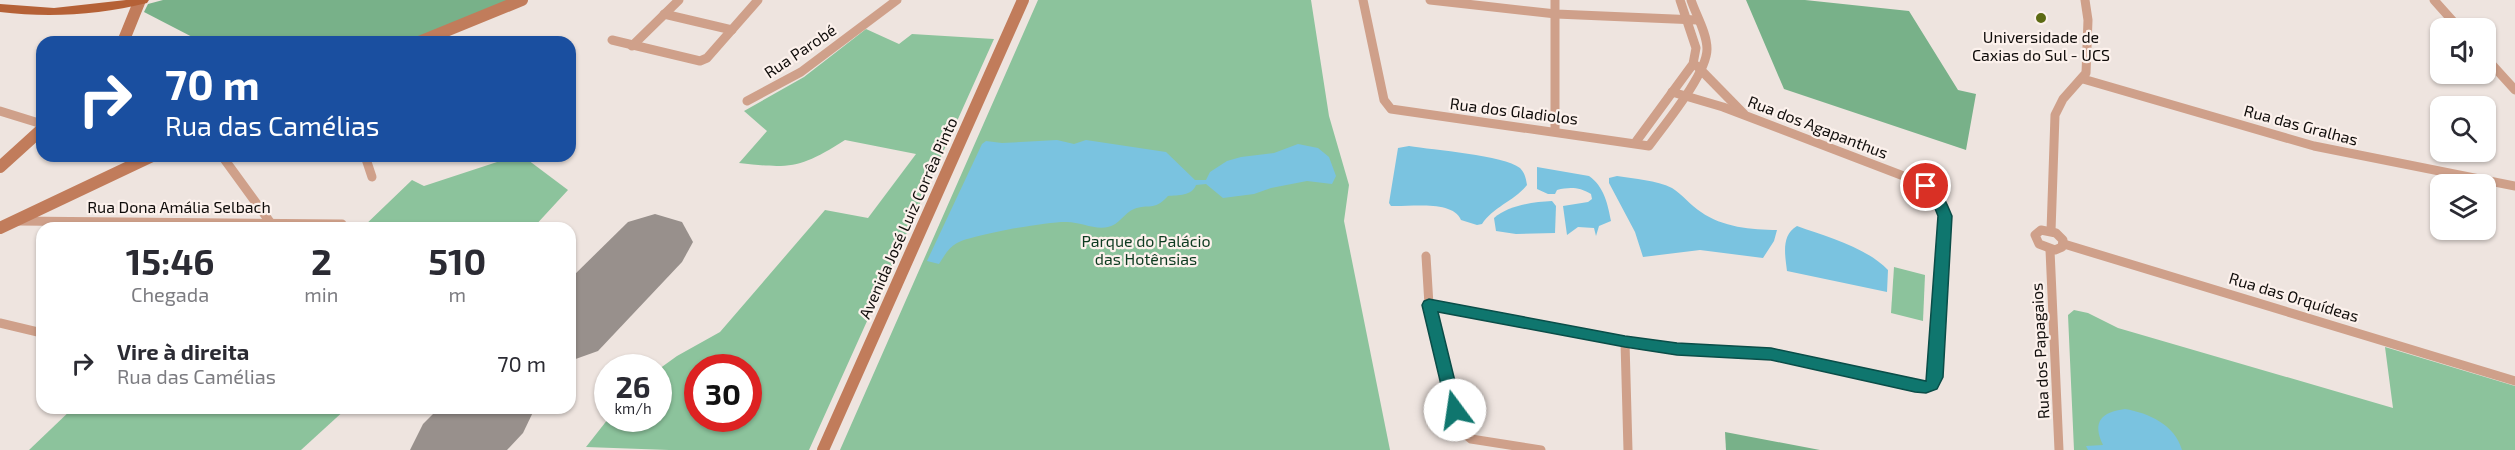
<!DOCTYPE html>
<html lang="pt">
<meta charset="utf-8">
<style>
:root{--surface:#fff;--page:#f2f2f3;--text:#2b2b33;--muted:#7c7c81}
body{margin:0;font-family:"Exo 2",sans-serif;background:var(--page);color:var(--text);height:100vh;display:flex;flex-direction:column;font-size:22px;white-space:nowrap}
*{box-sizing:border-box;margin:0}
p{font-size:20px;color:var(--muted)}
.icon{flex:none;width:33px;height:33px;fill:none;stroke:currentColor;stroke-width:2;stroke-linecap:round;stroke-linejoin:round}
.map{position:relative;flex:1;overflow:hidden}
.drawer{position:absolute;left:36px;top:222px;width:540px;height:192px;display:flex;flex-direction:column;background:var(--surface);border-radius:18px;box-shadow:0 2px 4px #0004}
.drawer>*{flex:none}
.guide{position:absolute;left:36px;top:36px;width:540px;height:126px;border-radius:18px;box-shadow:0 2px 4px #0004;background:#1a4fa0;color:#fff;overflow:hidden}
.fabs{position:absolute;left:2430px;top:18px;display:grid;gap:12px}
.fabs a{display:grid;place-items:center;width:66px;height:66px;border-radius:12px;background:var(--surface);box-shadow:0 2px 4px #0004;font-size:30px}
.speed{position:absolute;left:594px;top:354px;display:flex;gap:12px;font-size:30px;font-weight:700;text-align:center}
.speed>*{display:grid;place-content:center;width:78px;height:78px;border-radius:50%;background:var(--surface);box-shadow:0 2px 4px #0004;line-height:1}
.speed small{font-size:15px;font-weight:400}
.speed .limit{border:9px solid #d22;background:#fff;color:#111}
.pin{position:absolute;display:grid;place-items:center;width:51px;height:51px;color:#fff;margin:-26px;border:3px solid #fff;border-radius:50%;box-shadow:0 2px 6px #0007}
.me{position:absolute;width:66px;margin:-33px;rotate:346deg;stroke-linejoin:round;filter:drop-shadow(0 0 4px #0008)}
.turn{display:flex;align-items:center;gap:21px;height:126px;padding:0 30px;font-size:27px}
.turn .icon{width:78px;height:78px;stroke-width:2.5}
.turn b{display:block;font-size:42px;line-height:51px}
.eta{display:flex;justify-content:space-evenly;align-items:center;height:102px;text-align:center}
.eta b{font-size:36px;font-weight:700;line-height:42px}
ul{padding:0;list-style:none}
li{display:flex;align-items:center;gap:18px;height:78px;padding:0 30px}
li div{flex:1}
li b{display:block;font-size:22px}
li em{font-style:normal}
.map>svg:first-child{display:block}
.green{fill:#8cc39c;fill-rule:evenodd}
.forest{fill:#78b189}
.water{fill:#7ac3e0}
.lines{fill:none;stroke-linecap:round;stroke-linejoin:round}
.runway{fill:#98908c;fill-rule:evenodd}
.street{stroke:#cfa08a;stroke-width:9}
.secondary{stroke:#c17c5b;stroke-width:12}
.primary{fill:#b56136;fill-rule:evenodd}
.route{fill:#0f766e;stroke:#0a4d48;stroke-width:1.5}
.poi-dot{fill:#5c6a13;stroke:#fcf1ec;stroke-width:2}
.labels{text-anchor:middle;stroke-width:4.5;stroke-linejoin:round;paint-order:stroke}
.poi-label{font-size:16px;fill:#100d0b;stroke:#fcf1ec}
.street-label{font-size:16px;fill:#100d0b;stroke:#fcf1ec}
.park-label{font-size:16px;fill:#0d3b20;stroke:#fcf1ec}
</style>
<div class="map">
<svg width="2515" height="450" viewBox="0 0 2515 450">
<rect width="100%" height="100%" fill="#eee4df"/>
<g class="green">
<polygon points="1038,0 1311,0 1329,116 1349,185 1344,221 1390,450 840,450"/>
<path d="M866,29L899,44L912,34L994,39L809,450H669L586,447L608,419L658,418L659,369L677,356L720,332L825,210L868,218L916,154L845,140C801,168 791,169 739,163L767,131L744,111L804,77ZM698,368H748V418H698Z"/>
<polygon points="512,157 528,160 568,190 533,228 362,228 412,180 424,186"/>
<polygon points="1894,267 1925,275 1923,321 1891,313"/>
<polygon points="2074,310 2088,313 2118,328 2393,408 2385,347 2515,386 2515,450 2074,450 2068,315"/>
<polygon points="73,408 347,408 301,450 29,450"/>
</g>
<g class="forest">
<polygon points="163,0 511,0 405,42 202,42 144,12 148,4"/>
<polygon points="1746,0 1805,0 1909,11 1958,90 1976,94 1966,150 1784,89"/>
<polygon points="1725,432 1820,450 1726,450"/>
</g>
<g class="water">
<path d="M1057,140L1074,144L1086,140L1166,152L1195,180H1206L1210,172L1227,161L1241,157L1274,153L1298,144L1318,148L1329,157L1336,176L1332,184L1307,181L1271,188L1254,194L1223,198L1206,184L1196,185C1192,196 1178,195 1168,196C1153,212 1149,203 1134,209C1124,213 1119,225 1108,227C1095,230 1080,222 1067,222C1049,221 971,235 957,243C949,247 944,256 939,264L927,261L982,144L986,141L1002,143Z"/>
<path d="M1409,146C1433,150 1504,155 1520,168C1525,173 1526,179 1527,185C1514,201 1493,207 1482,224L1477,225L1461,220C1453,200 1410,207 1391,206L1389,203L1398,148Z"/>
<path d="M1537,167L1589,176C1604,186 1608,205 1611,221L1599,226L1596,236L1594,228L1578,227L1567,235L1563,206L1588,202L1592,199L1591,194C1579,187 1570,187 1557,190L1555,194H1548L1537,189Z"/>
<path d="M1617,176C1635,179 1656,180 1672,188C1683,195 1690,205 1701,212C1722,227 1752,230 1777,230L1774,241L1763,258L1700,250L1643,257L1635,232L1609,183V178Z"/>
<path d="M1552,201L1556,206L1555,233L1516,234L1496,231L1494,218C1509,205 1533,202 1552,201Z"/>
<path d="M1797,226C1827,237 1866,247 1888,270L1887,292L1787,271C1785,255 1781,235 1797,226Z"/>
<path d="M2125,409C2149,413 2175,425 2182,450H2088L2086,446L2103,445C2092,422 2101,412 2125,409Z"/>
</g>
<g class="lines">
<g class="runway">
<polygon points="655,214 682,222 693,242 682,262 598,351 570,361 570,279 628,222"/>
<polygon points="439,408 535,408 523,433 507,450 410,450 423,424"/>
</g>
<g class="street">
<path d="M1363,0L1384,100L1391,109L1649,146C1664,125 1707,74 1707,49C1707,33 1696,15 1691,0"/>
<polyline points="1430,0 1556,14 1697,20"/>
<polyline points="1555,0 1555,131"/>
<polyline points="2434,0 2459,28"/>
<polyline points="664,14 732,30"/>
<polyline points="612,40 700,61 707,58 758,0"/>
<polyline points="632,46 679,0"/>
<polyline points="2486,58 2515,90"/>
<polyline points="1697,66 1744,114"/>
<polyline points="2083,79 2314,146 2515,186"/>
<polyline points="747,101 801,72 897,0"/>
<polyline points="0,111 42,124"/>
<polyline points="1635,143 1693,64 1696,48 1680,0"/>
<polyline points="222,156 270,222"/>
<polyline points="365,156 372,177"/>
<polyline points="17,221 342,224"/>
<polygon points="2041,230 2056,233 2063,240 2062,247 2055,250 2039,244 2035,235"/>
<polyline points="2051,231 2055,115 2063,99 2086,73 2088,20 2085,0"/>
<polyline points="2064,244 2515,381"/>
<polyline points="2050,250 2059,450"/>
<polyline points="1426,256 1429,305 1460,430 1471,439 1541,450"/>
<polyline points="1429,305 1625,342 1677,349 1771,354 1915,386 1932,385 1935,377 1945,216 1934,194 1914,180 1723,107 1672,92"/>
<polyline points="0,323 42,333"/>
<polyline points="1625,342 1628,450"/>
</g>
<g class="secondary">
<polyline points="123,42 140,0"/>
<polyline points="419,42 522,0"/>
<polyline points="0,167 42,129"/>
<polyline points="0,228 152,156"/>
<polyline points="823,450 1023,0"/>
</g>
<path class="primary" d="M126,0H149L147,3C99,15 49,18 0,12V4L54,8Z"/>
</g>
<path class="route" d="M1926,182C1941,187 1946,202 1952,216L1943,377L1937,389L1926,393L1915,392L1771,360L1677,355L1625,347L1438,312L1462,410L1460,414L1455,416L1449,414L1447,410L1422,305L1424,301L1429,299L1625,336L1677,343L1771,348L1926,381L1938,216L1932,201L1919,186Z"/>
<circle class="poi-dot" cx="2041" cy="18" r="6"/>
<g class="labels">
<g class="poi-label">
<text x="2041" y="43">Universidade de<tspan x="2041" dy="18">Caxias do Sul - UCS</tspan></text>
</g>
<g class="street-label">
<text transform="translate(800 51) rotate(-34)" y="6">Rua Parobé</text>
<text transform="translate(1514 111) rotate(7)" y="6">Rua dos Gladiolos</text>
<text transform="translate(2301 125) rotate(15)" y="6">Rua das Gralhas</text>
<text transform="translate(1818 127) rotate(21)" y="6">Rua dos Agapanthus</text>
<text x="179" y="213">Rua Dona Amália Selbach</text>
<text transform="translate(908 218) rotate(-66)" y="6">Avenida José Luiz Corrêa Pinto</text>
<text transform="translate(2294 297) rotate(17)" y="6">Rua das Orquídeas</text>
<text transform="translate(2040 351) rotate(-93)" y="6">Rua dos Papagaios</text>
</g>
<g class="park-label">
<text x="1146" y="247">Parque do Palácio<tspan x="1146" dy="18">das Hotênsias</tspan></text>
</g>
</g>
</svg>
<div class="fabs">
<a><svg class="icon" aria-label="sound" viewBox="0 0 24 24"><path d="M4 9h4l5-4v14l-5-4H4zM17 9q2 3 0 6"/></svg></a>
<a><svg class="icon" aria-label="search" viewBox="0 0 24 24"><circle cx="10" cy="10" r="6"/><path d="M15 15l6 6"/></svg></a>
<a><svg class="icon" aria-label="layers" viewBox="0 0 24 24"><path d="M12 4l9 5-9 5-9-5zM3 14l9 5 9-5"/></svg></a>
</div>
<div class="speed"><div>26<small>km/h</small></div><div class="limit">30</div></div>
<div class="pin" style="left:1926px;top:186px;background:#d93025"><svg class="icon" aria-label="arrive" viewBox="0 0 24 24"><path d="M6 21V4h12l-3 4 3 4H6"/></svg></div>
<svg class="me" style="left:1455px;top:410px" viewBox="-20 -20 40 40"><circle r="19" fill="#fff"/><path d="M0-13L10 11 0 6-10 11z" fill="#0f766e"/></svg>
<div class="guide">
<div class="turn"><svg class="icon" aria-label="right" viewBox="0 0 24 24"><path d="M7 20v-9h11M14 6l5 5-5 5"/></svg><div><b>70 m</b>Rua das Camélias</div></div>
</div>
<section class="drawer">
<div class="eta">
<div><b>15:46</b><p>Chegada</p></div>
<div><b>2</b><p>min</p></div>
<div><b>510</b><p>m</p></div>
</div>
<ul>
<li><svg class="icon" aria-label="right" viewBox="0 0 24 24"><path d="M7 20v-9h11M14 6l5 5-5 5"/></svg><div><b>Vire à direita</b><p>Rua das Camélias</p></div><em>70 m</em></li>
</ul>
</section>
</div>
